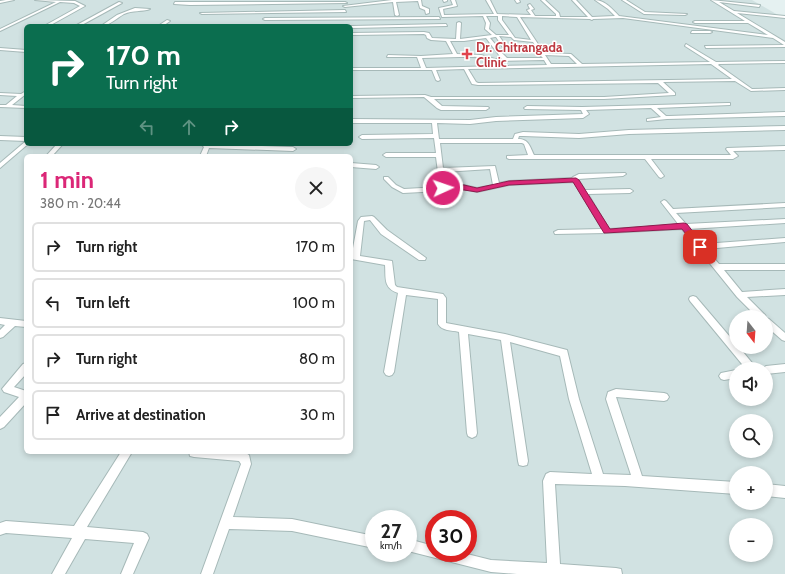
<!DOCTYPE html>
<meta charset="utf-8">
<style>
:root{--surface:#fff;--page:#f6f6f6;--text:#222;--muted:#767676;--line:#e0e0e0;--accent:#db2777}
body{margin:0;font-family:Cabin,sans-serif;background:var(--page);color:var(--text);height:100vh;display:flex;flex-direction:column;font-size:15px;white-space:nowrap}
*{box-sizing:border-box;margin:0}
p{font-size:13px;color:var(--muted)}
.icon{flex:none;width:22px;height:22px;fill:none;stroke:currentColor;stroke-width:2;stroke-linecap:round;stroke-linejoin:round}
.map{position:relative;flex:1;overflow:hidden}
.sheet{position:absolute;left:24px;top:154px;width:329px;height:300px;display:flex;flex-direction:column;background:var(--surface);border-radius:6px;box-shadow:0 2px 6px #0003}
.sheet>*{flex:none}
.banner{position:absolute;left:24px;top:24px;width:329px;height:122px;border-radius:6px;box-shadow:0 2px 6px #0003;background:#0b6e4f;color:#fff;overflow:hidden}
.needle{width:26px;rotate:163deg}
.fabs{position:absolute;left:729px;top:310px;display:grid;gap:8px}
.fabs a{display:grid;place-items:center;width:44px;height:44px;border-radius:50%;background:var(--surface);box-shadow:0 2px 6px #0003;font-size:20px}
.speed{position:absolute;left:365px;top:510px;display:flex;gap:8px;font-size:20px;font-weight:700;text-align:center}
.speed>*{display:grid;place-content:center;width:52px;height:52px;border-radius:50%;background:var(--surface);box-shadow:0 2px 6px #0003;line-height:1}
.speed small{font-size:10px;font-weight:400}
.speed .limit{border:6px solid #d22;background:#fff;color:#111}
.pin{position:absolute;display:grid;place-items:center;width:34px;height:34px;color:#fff;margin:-17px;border-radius:8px;box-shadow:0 2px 6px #0006}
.me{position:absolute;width:44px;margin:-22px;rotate:87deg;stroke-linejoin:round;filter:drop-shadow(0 0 3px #0008)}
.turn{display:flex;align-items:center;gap:14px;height:84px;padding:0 16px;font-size:18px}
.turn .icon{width:52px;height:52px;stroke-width:2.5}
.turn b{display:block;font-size:28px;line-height:34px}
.lanes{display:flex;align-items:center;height:38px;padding:0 16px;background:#0003;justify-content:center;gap:20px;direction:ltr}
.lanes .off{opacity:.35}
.round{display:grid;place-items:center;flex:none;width:42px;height:42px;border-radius:21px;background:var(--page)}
.head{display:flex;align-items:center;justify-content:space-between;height:68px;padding:0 16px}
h1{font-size:24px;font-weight:800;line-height:30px;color:var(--accent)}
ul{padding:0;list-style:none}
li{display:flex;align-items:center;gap:12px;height:50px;margin:0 8px 6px;padding:0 8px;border:2px solid var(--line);border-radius:6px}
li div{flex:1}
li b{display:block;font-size:15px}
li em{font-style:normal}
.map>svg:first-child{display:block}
.residential{fill:#d1e2e2;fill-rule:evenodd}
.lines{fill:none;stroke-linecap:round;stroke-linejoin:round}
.minor-casing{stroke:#a6b9b8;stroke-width:2}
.minor{fill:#fff;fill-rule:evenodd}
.route{fill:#db2777;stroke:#8e194d}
.health-dot{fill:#e0444e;stroke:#fff;stroke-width:1.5}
.labels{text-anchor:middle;stroke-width:3;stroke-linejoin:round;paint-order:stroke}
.far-health-label{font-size:13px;font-weight:bold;fill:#be3a42;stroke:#fff;text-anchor:start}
</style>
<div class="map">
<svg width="785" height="574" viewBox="0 0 785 574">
<rect width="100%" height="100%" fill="#e5f1f1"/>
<path class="residential" d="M0,0H752L785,19V574H0ZM26,26H351V144H26ZM26,156H351V452H26ZM736,317H766V347H736ZM736,369H766V399H736ZM736,421H766V451H736ZM736,473H766V503H736ZM374,519H408V553H374ZM434,519H468V553H434ZM736,525H766V555H736Z"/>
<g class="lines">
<g class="minor-casing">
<g id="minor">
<polygon points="6,0 14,0 0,3 0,1"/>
<polygon points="35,0 75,1 85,6 49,26 44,26 80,6 74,3 60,2 0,31 0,29 56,2"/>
<polygon points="392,0 421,0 422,6 429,9 429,13 426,14 425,10 420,8 418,1 396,2 399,15 397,16 395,15 393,2 345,7 343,6"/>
<polygon points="443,0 447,0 447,1 444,2"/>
<path d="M451,0H455L457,6L443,9L444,15L494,14L486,0H490L497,14L531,15L527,10L530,9L528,5L530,4L534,9L531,10L535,16H556V14L541,0H545L559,13L560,17H588L572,0H576L592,17L615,16L608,9L595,0C605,0 613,10 619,16L768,35L748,23H695L693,22L695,21H745L711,0L760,5L759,7L719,2L734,11L785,16V18L737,13L785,42V47L706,48L705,46L784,45L773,38L623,18L593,19L592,20L590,19L520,17L544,53L571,54L582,64L710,62L685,46L686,44L716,62L785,61V63L719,64L718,65L752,89L785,88V90L751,91L735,81L663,82L675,93V95L604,99H434L442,106L488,107L489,108L486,110H441L437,108L424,97L351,98V96L425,95L431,97H604L669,93L658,83L478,85L472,84L464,69L436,70L440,80L438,81L436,80L432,70H351V68H421L417,57H387L388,55L421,56L453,54L446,41L431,40L427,38L426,35L424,34L351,35V33L424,32L429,33L432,38L456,39L457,23L459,22L461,23L460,39L492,35L485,29L486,23L483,16L442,17L439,8L453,5ZM486,16H498V20L509,35H496L489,29L490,23ZM502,16L517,17L531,40L515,38L502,20ZM499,36L511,37L514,40L533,42L540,53L539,54L543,58H507L501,52L509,50ZM495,37H496L504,49L500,50L490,38ZM486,38L502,59H495L481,55L457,54L450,41H464ZM545,55L569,56L577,64H551ZM460,57C471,57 491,55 498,66L426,68L422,58ZM544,60L547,65L502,66L499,61ZM711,64L732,79L478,83L476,82L468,69Z"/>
<polygon points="515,0 519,0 520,2 517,3"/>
<polygon points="622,0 626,0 645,12 687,14 685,15 644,14"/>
<polygon points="119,2 122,3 80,26 75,26"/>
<polygon points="175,2 345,2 347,3 190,5 174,4"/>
<path d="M135,8L150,9C142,12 133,10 124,14C117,18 109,26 101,26L117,15Z"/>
<polygon points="345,10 346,12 202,14 200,13"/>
<polygon points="439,17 440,19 265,20 263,19 265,18"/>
<polygon points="167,20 170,21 163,26 158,26"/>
<polygon points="446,24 447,26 351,28 351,26"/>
<polygon points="338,25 347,26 336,26"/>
<polygon points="692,31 710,31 712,32 710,33 691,33"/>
<polygon points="0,48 26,50 26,52 0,50"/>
<polygon points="26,91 26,94 12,105 26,106 26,108 0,107 0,105 6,105 17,96 0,95 0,93 21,94"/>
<path d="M728,103H730V105L657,108L666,116H669L785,112V116L667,119L647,121V119L661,117L651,108L586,110L589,114L583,118L496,121L470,124L437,123L439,139H513L515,134L523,132L579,134L629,130L785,126V130L629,134L579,138L523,136H519L518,139C529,139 530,147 534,155H731L726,149L727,148L785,146V150L733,151L738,156L733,159H651L664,176L661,178L659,177L645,159H509L507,158V156L528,155L524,144L522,143H440L443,168L495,166L499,183L509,181L572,178L573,177L579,174L625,173L626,174L623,176L578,179L585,190L630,189L633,191L630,193L588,194L609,229L679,225L661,202L664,200L666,201L673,209L785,203V207L676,213L686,224L785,219V223L689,229L703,244L785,238V242L706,249L719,264H785V270H724L742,292L785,289V295L747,297L765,315L766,317H757L737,297L682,229L607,233L555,234L554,232L558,230L602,229L574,182L509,185L477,192L464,189H445L441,191L403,193L392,187L384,179V177H388L396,185L404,189L440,187L436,157H386L383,155L386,153H436L434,138L362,139L359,137L362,135L433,134L432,123H351V119L470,120L496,117L583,114L581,110L525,109L524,108L527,106L582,107ZM490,169L493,185L477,188L464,185H446L444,172Z"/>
<polygon points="0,136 26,137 26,141 0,140"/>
<polygon points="26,141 26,144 28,144 0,168 0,163"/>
<polygon points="57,144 63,144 52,156 46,156"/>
<polygon points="201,144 293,147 296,149 293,151 209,148 206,156 200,156 204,147"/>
<polygon points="351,163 376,165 379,167 376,169 351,167"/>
<path d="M372,216L374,217L387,230L426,258L425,260H419L381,234L370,220L364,221L360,256L392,261L395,285L397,287L443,294L446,298V323L505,334L567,350L579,399L603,474L631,475L606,399L608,392L616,389L664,393L667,394L669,397L667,400L664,401L616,397L642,476L736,482V494L625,486L555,484L560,564L616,568L621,569L622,574H517L491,572L408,551V539L434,546V553H463L491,560L547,563L543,481L546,474L550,472L592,474L569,399L560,356L510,342L528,461L527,465L523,466L519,465L518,461L501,340L468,334L477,433L476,436L472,438L468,436L467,433L459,332C451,330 442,331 438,324V299L406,295L394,372L392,375L389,376L386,375L384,372L398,293C383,288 386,278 385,265L351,259L358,221L361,217Z"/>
<polygon points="693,296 696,297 736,344 736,347 739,347 757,369 746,369 690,301 689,299 690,297"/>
<polygon points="0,318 26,321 26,327 15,326 3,337 0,338 0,330 5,325 0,324"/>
<polygon points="766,318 769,319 785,333 785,341 782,340 766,326"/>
<polygon points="26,363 26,374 14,387 26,391 26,403 4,427 0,429 0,417 19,397 4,392 2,389 23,364"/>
<polygon points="785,364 785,372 766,374 766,369 762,369 766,366"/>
<polygon points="736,370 736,378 724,380 721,379 719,376 721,373"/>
<polygon points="121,452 132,452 87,527 143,532 147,534 149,538 133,574 121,574 134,543 85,539 65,574 52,574 72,538 6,533 0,535 0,523 6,521 74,526"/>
<polygon points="189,452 244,452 249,455 251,464 233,517 292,519 374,536 374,548 292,531 229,529 213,574 201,574 241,464 239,461 194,457 190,456"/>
<polygon points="766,484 785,486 785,498 766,496"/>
</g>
</g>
<use href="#minor" class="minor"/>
</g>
<polygon class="route" points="576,178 579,180 610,229 684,223 687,224 705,247 700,249 698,249 682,229 604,233 573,182 509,185 477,192 464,190 443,191 440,190 439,187 442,185 464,185 477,188 509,181"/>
<path class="health-dot" d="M465 48h4v4h4v4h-4v4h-4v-4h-4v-4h4z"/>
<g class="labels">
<g class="far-health-label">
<text x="476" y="52">Dr. Chitrangada<tspan x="476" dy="15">Clinic</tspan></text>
</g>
</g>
</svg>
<div class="fabs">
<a><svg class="needle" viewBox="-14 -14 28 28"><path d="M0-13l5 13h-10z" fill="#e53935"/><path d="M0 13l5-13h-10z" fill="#767676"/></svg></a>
<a><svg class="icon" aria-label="sound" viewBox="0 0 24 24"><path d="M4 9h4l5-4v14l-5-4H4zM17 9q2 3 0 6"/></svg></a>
<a><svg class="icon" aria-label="search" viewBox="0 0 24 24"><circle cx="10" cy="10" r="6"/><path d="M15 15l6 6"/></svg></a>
<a>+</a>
<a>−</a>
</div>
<div class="speed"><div>27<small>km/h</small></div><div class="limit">30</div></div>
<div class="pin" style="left:700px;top:247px;background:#d93025"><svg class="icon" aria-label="arrive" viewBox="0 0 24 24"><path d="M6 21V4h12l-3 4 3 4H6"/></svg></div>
<svg class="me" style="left:443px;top:188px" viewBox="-20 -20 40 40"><circle r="17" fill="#db2777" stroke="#fff" stroke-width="3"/><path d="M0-11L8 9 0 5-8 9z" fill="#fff"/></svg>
<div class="banner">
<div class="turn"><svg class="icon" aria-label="right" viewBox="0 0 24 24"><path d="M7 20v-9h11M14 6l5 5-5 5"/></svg><div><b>170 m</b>Turn right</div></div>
<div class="lanes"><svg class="icon off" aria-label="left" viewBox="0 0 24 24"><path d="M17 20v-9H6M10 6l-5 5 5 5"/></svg><svg class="icon off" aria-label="ahead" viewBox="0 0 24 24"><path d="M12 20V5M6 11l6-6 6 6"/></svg><svg class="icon" aria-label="right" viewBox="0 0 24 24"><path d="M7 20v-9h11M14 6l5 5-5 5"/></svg></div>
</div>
<section class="sheet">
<div class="head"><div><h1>1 min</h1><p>380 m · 20:44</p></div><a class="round"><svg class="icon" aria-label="close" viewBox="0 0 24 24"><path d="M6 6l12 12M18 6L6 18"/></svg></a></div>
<ul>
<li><svg class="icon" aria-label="right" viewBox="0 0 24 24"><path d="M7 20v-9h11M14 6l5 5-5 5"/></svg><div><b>Turn right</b></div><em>170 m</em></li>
<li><svg class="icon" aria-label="left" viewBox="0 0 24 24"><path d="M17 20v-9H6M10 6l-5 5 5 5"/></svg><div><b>Turn left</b></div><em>100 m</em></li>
<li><svg class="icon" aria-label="right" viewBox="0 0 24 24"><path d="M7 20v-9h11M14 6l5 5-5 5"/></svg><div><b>Turn right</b></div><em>80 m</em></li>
<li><svg class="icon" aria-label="arrive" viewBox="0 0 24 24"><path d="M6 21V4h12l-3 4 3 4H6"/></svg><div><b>Arrive at destination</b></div><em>30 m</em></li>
</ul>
</section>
</div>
